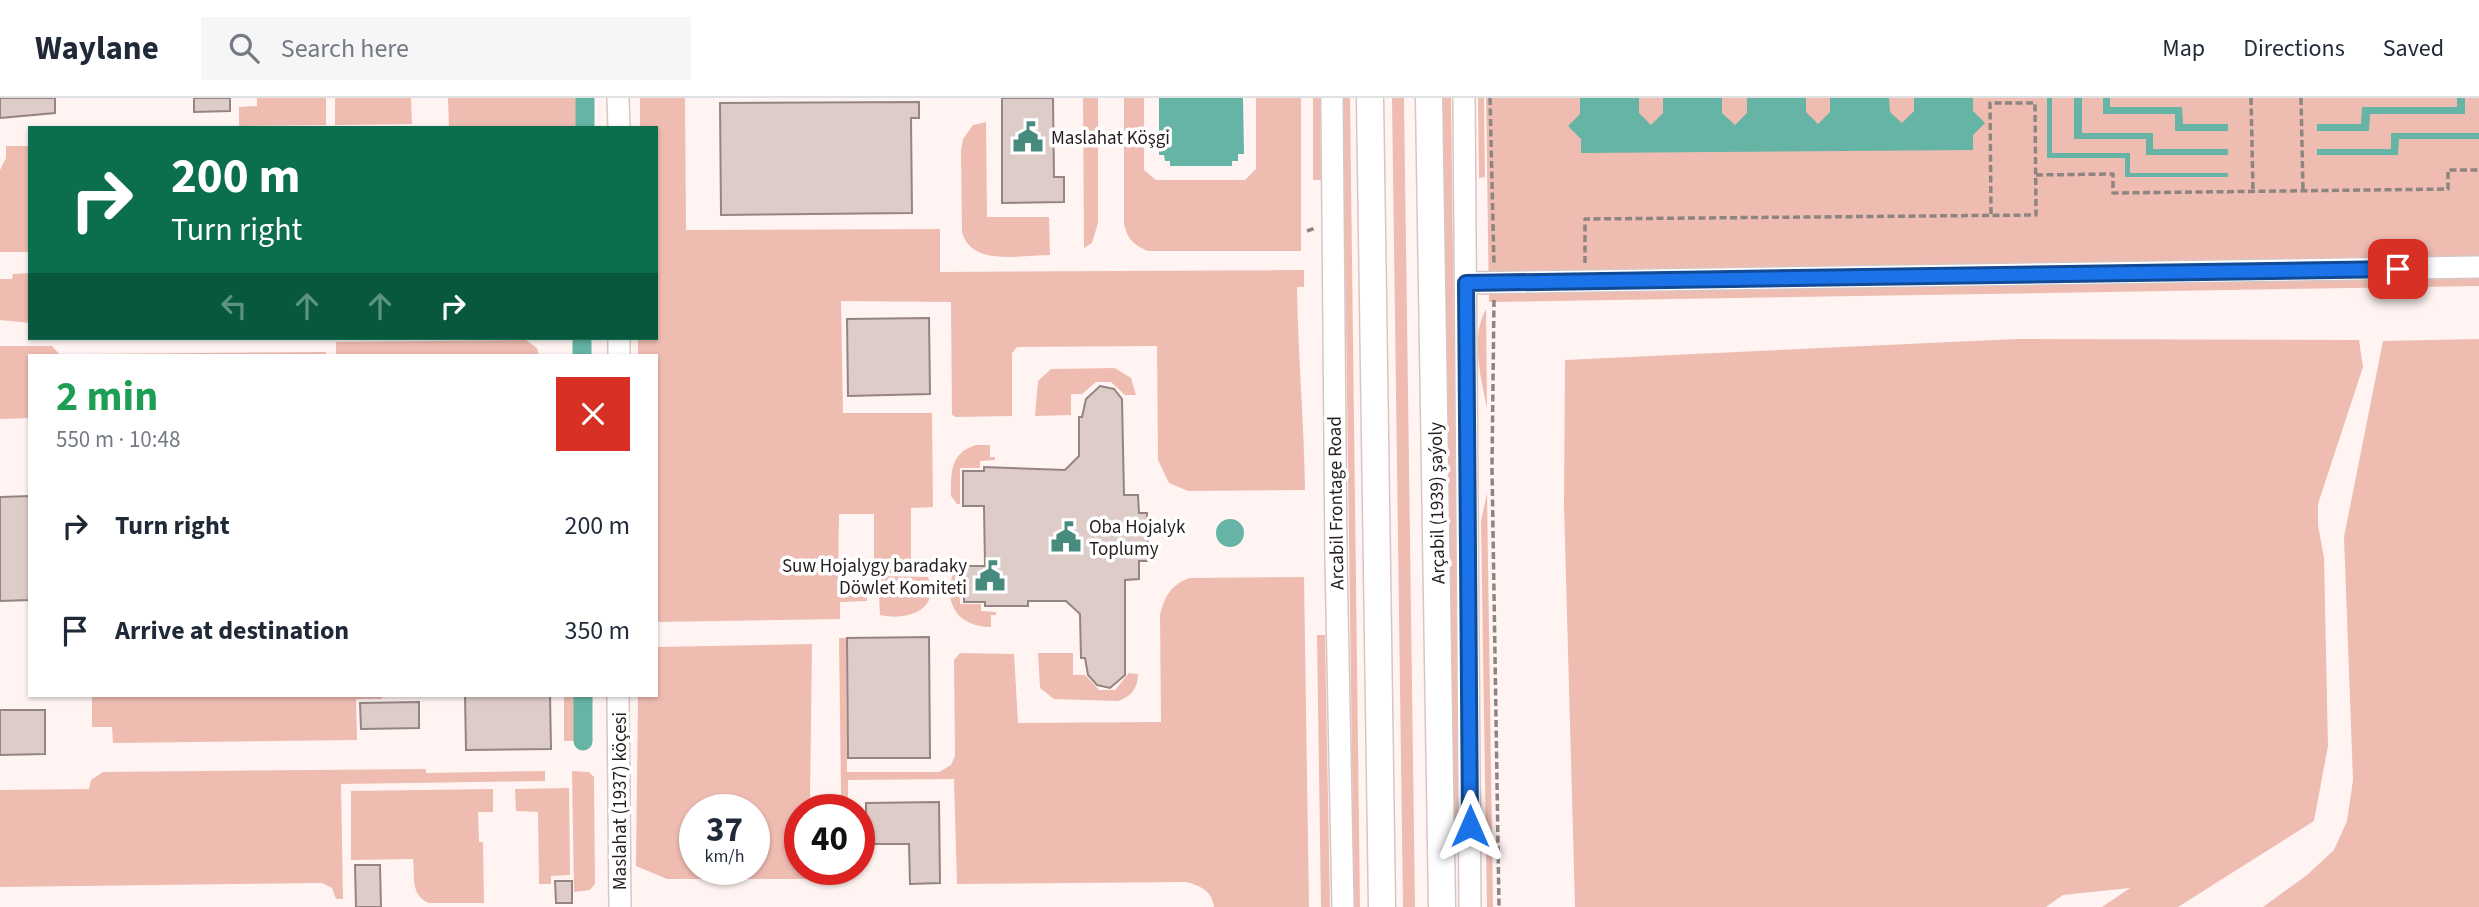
<!DOCTYPE html>
<meta charset="utf-8">
<style>
:root{--surface:#fff;--page:#f6f6f7;--text:#1f2937;--muted:#747a83;--line:#e0e1e3}
body{margin:0;font-family:"Source Sans 3",sans-serif;background:var(--page);color:var(--text);height:100vh;display:flex;flex-direction:column;font-size:26px;white-space:nowrap}
*{box-sizing:border-box;margin:0}
p{font-size:23px;color:var(--muted)}
.icon{flex:none;width:38px;height:38px;fill:none;stroke:currentColor;stroke-width:2;stroke-linecap:round;stroke-linejoin:round}
.map{position:relative;flex:1;overflow:hidden}
.panel{position:absolute;left:28px;top:256px;width:630px;height:343px;display:flex;flex-direction:column;background:var(--surface);border-radius:0px;box-shadow:0 2px 5px #0004}
.panel>*{flex:none}
.guide{position:absolute;left:28px;top:28px;width:630px;height:214px;border-radius:0px;box-shadow:0 2px 5px #0004;background:#0b6e4f;color:#fff;overflow:hidden}
.speed{position:absolute;left:679px;top:696px;display:flex;gap:14px;font-size:35px;font-weight:700;text-align:center}
.speed>*{display:grid;place-content:center;width:91px;height:91px;border-radius:50%;background:var(--surface);box-shadow:0 2px 5px #0004;line-height:1}
.speed small{font-size:18px;font-weight:400}
.speed .limit{border:10px solid #d22;background:#fff;color:#111}
.pin{position:absolute;display:grid;place-items:center;width:60px;height:60px;color:#fff;margin:-30px;border-radius:14px;box-shadow:0 4px 10px #0006}
.me{position:absolute;width:77px;margin:-38px;rotate:0deg;stroke-linejoin:round;filter:drop-shadow(0 0 5px #0008)}
.turn{display:flex;align-items:center;gap:24px;height:147px;padding:0 28px;font-size:32px}
.turn .icon{width:91px;height:91px;stroke-width:2.5}
.turn b{display:block;font-size:49px;line-height:60px}
.lanes{display:flex;align-items:center;height:66px;padding:0 28px;background:#0003;justify-content:center;gap:35px;direction:ltr}
.lanes .off{opacity:.35}
.round{display:grid;place-items:center;flex:none;width:74px;height:74px;border-radius:0px;background:var(--page)}
.head{display:flex;align-items:center;justify-content:space-between;height:119px;padding:0 28px}
h1{font-size:42px;font-weight:700;line-height:52px;color:#1e9e55}
ul{padding:0;list-style:none}
li{display:flex;align-items:center;gap:21px;height:105px;padding:0 28px}
li div{flex:1}
li b{display:block;font-size:26px}
li em{font-style:normal}
header{display:flex;align-items:center;gap:42px;box-sizing:border-box;height:98px;padding:0 35px;background:var(--surface);border-bottom:2px solid var(--line)}
header strong{font-size:33px}
nav{display:flex;gap:38px;margin-inline-start:auto;font-size:24px}
.search{width:490px;height:63px;background:var(--page);display:flex;align-items:center;gap:18px;box-sizing:border-box;padding:0 24px;border-radius:0px;color:var(--muted);font-size:26px}
.map>svg:first-child{display:block}
.green{fill:#efbcb2;fill-rule:evenodd}
.water{fill:#65b4a5}
.lines{fill:none;stroke-linecap:round;stroke-linejoin:round}
.canal{stroke:#65b4a5;stroke-width:19}
.building{fill:#deccc8;stroke:#958481;stroke-width:2}
.minor-casing{stroke:#d8c6c3;stroke-width:24}
.major-casing{stroke:#d8c6c3;stroke-width:29}
.path{stroke:#8e8583;stroke-width:3.5;stroke-dasharray:7 3.5;stroke-linecap:butt}
.minor{stroke:#fff;stroke-width:21}
.major{stroke:#fff;stroke-width:26}
.route-casing{stroke:#114b97;stroke-width:18}
.route{stroke:#1a73e8;stroke-width:12}
.labels{text-anchor:middle;stroke-width:7;stroke-linejoin:round;paint-order:stroke}
.poi-label{font-size:19px;fill:#251e1d;stroke:#fff;text-anchor:start}
.street-label{font-size:19px;fill:#251e1d;stroke:#fff}
</style>
<header>
<strong>Waylane</strong>
<div class="search"><svg class="icon" aria-label="search" viewBox="0 0 24 24"><circle cx="10" cy="10" r="6"/><path d="M15 15l6 6"/></svg>Search here</div>
<nav><a>Map</a><a>Directions</a><a>Saved</a></nav>
</header>
<div class="map">
<svg width="2479" height="809" viewBox="0 0 2479 809">
<rect width="100%" height="100%" fill="#fff4f1"/>
<g class="green">
<polygon points="257,0 326,0 326,27 239,28 239,9 257,8"/>
<polygon points="335,0 411,0 412,26 335,27"/>
<polygon points="448,0 581,0 580,30 449,30"/>
<path d="M640,0H685L686,132L940,131V174L1304,172V189H1297C1298,257 1304,324 1305,392L1188,393L1169,385L1158,362L1157,248L1017,249L1012,255V318L956,319L952,317L951,204L841,203L843,315H932L933,409L911,410V475H874V416H839L838,482L866,483L867,503L840,504V521L656,524V257H638V240H656V30H640Z"/>
<polygon points="1083,0 1098,0 1098,125 1092,145 1084,150"/>
<path d="M1124,0H1144V72L1156,82H1245L1256,71V0H1301V153H1148C1134,147 1128,142 1124,126Z"/>
<polygon points="1313,0 1320,0 1321,82 1313,82"/>
<polygon points="1343,0 1350,0 1360,809 1354,809"/>
<polygon points="1392,0 1404,0 1415,809 1403,809"/>
<polygon points="1443,0 1451,0 1460,728 1452,728"/>
<polygon points="1478,0 1484,0 1485,79 1479,80"/>
<polygon points="1486,0 2479,0 2479,188 1489,204"/>
<path d="M986,24L987,119H1049L1050,157C1021,157 971,169 962,134L961,53L963,41L973,27Z"/>
<polygon points="6,48 30,48 30,154 0,154 0,72 6,60"/>
<polygon points="30,175 30,225 0,222 0,181 12,181 13,176"/>
<path d="M1486,211L1487,310C1481,279 1470,240 1486,211Z"/>
<polygon points="2016,241 2359,242 2363,269 2318,406 2318,427 2324,460 2328,648 2314,723 2178,809 2102,809 2130,790 2063,797 2046,809 1575,809 1564,407 1565,262"/>
<polygon points="2479,241 2479,809 2263,809 2307,777 2334,752 2347,723 2353,682 2344,439 2383,243"/>
<polygon points="526,242 537,250 539,257 336,257 336,244"/>
<polygon points="52,248 60,257 30,257 30,320 0,321 0,248"/>
<polygon points="326,254 326,257 93,257 93,256"/>
<polygon points="1115,270 1131,280 1136,297 1125,297 1111,284 1096,284 1082,296 1071,296 1071,317 1035,318 1038,283 1051,271"/>
<path d="M976,347H990V359H995V362L980,363V370H960V406H957L951,398C951,374 950,355 976,347Z"/>
<polygon points="1487,395 1493,809 1487,809 1481,423"/>
<path d="M961,470L960,506H981V513L996,514V517H991V529C957,529 942,504 954,472Z"/>
<path d="M878,478L928,479C941,513 906,523 880,517Z"/>
<path d="M1304,479L1309,809H1214C1212,793 1201,788 1186,784L957,786L954,681L848,682V712H800V772H809V781H667L636,768L638,597H656V549L812,546L810,703H833L841,696L839,540H846L847,674H939L951,667L955,658L954,562L960,555L1014,556L1018,625L1161,624L1160,517C1165,498 1170,488 1189,480ZM695,712H754V772H695Z"/>
<polygon points="1317,537 1325,537 1330,809 1321,809"/>
<path d="M1038,555H1073V577H1085L1099,592H1115L1129,575L1138,576C1138,590 1131,599 1118,603L1054,601L1040,590Z"/>
<polygon points="92,597 381,597 382,601 356,601 357,642 113,645 112,629 92,629"/>
<rect x="564" y="597" width="13" height="46"/>
<polygon points="426,671 426,675 545,673 545,683 341,686 343,801 336,801 332,790 322,785 0,789 0,692 89,691 91,682 103,674"/>
<polygon points="572,673 589,674 594,679 595,786 590,792 574,794"/>
<polygon points="569,690 570,777 551,778 551,786 539,786 538,714 516,713 515,691"/>
<path d="M493,691V714H478L479,744H483L484,805H429C410,797 415,779 413,761L351,762V693Z"/>
</g>
<g class="water">
<polygon points="1159,0 1243,0 1244,56 1238,56 1238,63 1232,63 1232,68 1170,68 1170,63 1165,63 1164,57 1159,57"/>
<polygon points="1580,0 1639,0 1639,15 1651,27 1663,15 1663,0 1722,0 1722,15 1735,27 1747,15 1747,0 1806,0 1806,14 1818,26 1830,14 1830,0 1889,0 1890,14 1902,25 1914,13 1914,0 1973,0 1973,13 1985,25 1973,37 1973,52 1581,55 1581,41 1568,28 1580,16"/>
<polygon points="2047,0 2052,0 2052,55 2130,55 2130,75 2228,75 2228,79 2125,79 2125,60 2047,60"/>
<polygon points="2074,0 2082,0 2082,35 2153,35 2153,51 2228,51 2228,57 2146,57 2146,41 2074,41"/>
<polygon points="2103,0 2110,0 2110,9 2182,9 2183,26 2228,26 2228,33 2175,33 2175,16 2103,16"/>
<polygon points="2457,0 2465,0 2465,16 2370,16 2369,33 2317,33 2317,26 2361,26 2362,9 2457,9"/>
<polygon points="2391,35 2479,35 2479,41 2399,41 2398,57 2317,57 2317,51 2391,51"/>
<circle cx="1230" cy="435" r="14"/>
</g>
<g class="lines">
<g class="canal">
<polyline points="585,30 585,0"/>
<polyline points="582,244 582,257"/>
<polyline points="583,597 583,643"/>
</g>
</g>
<g class="building">
<polygon points="0,0 55,0 55,15 0,20"/>
<polygon points="194,0 230,0 230,13 194,14"/>
<polygon points="1002,0 1053,0 1054,79 1064,79 1064,104 1002,105"/>
<polygon points="919,4 919,20 911,20 912,115 721,117 720,5"/>
<polygon points="929,220 930,296 848,298 847,221"/>
<polygon points="1100,288 1114,291 1122,301 1124,397 1138,397 1139,415 1147,415 1148,463 1139,463 1139,481 1125,482 1125,577 1110,590 1097,587 1088,577 1085,560 1081,560 1080,516 1066,503 1028,503 1028,508 985,508 985,504 964,504 964,468 985,468 984,408 963,408 963,373 984,373 984,369 1065,372 1079,358 1079,319 1082,319 1086,301"/>
<polygon points="30,398 30,502 0,503 0,399"/>
<polygon points="929,539 930,660 848,660 847,540"/>
<polygon points="465,597 550,597 551,651 466,652"/>
<polygon points="419,604 419,630 361,631 360,605"/>
<polygon points="0,612 45,612 45,656 0,657"/>
<polygon points="939,704 940,785 910,786 909,746 866,746 866,705"/>
<polygon points="355,767 380,767 381,809 356,809"/>
<polygon points="555,783 572,783 572,805 556,805"/>
</g>
<g class="lines">
<g class="minor-casing">
<g id="minor">
<polyline points="618,0 619,30"/>
<polyline points="1332,0 1336,462 1343,809"/>
<polyline points="1464,0 1470,809"/>
<polyline points="1466,185 2479,169"/>
<polyline points="619,257 619,240"/>
<polyline points="618,597 620,809"/>
</g>
</g>
<g class="major-casing">
<g id="major">
<polyline points="1370,0 1382,809"/>
<polyline points="1429,0 1442,809"/>
</g>
</g>
<g class="path">
<polyline points="1490,0 1494,167"/>
<polyline points="2251,0 2253,93"/>
<polyline points="2301,0 2303,92"/>
<polyline points="2036,77 2113,76 2113,95 2448,91 2448,72 2479,72"/>
<polyline points="1307,133 1315,130"/>
<polyline points="1585,165 1585,121 2036,117 2035,5 1990,5 1991,117"/>
<polyline points="1494,202 1492,369 1499,809"/>
</g>
<use href="#minor" class="minor"/>
<use href="#major" class="major"/>
</g>
<g class="lines">
<g class="route-casing">
<polyline id="route" points="1470,728 1466,185 2398,171"/>
</g>
<use href="#route" class="route"/>
</g>
<defs>
<g id="civic-bare" transform="scale(2.415)"><path d="M-.6-6.5H3V-4.5H.6V-3L4-1V1h2V6H-6V1h2V-1L-.6-3ZM-1.2 2.5V6h2.4V2.5Z" fill="#478b7e" stroke="#fff" stroke-width="2.5" paint-order="stroke"/></g>
</defs>
<g fill-rule="evenodd">
<use href="#civic-bare" x="1028" y="39"/>
<use href="#civic-bare" x="1066" y="439"/>
<use href="#civic-bare" x="990" y="478"/>
</g>
<g class="labels">
<g class="poi-label">
<text x="1051" y="46">Maslahat Köşgi</text>
<text x="1089" y="435">Oba Hojalyk<tspan x="1089" dy="22">Toplumy</tspan></text>
<text x="967" y="474" text-anchor="end">Suw Hojalygy baradaky<tspan x="967" dy="22">Döwlet Komiteti</tspan></text>
</g>
<g class="street-label">
<text transform="translate(1335 405) rotate(-91)" y="7">Arcabil Frontage Road</text>
<text transform="translate(1436 405) rotate(-91)" y="7">Arçabil (1939) şaýoly</text>
<text transform="translate(619 703) rotate(-90)" y="7">Maslahat (1937) köçesi</text>
</g>
</g>
</svg>
<div class="speed"><div>37<small>km/h</small></div><div class="limit">40</div></div>
<div class="pin" style="left:2398px;top:171px;background:#d93025"><svg class="icon" aria-label="arrive" viewBox="0 0 24 24"><path d="M6 21V4h12l-3 4 3 4H6"/></svg></div>
<svg class="me" style="left:1470px;top:728px" viewBox="-20 -20 40 40"><path d="M0-17L14 15 0 8-14 15z" fill="#1a73e8" stroke="#fff" stroke-width="4"/></svg>
<div class="guide">
<div class="turn"><svg class="icon" aria-label="right" viewBox="0 0 24 24"><path d="M7 20v-9h11M14 6l5 5-5 5"/></svg><div><b>200 m</b>Turn right</div></div>
<div class="lanes"><svg class="icon off" aria-label="left" viewBox="0 0 24 24"><path d="M17 20v-9H6M10 6l-5 5 5 5"/></svg><svg class="icon off" aria-label="ahead" viewBox="0 0 24 24"><path d="M12 20V5M6 11l6-6 6 6"/></svg><svg class="icon off" aria-label="ahead" viewBox="0 0 24 24"><path d="M12 20V5M6 11l6-6 6 6"/></svg><svg class="icon" aria-label="right" viewBox="0 0 24 24"><path d="M7 20v-9h11M14 6l5 5-5 5"/></svg></div>
</div>
<section class="panel">
<div class="head"><div><h1>2 min</h1><p>550 m · 10:48</p></div><a class="round" style="background:#d93025;color:#fff"><svg class="icon" aria-label="close" viewBox="0 0 24 24"><path d="M6 6l12 12M18 6L6 18"/></svg></a></div>
<ul>
<li><svg class="icon" aria-label="right" viewBox="0 0 24 24"><path d="M7 20v-9h11M14 6l5 5-5 5"/></svg><div><b>Turn right</b></div><em>200 m</em></li>
<li><svg class="icon" aria-label="arrive" viewBox="0 0 24 24"><path d="M6 21V4h12l-3 4 3 4H6"/></svg><div><b>Arrive at destination</b></div><em>350 m</em></li>
</ul>
</section>
</div>
